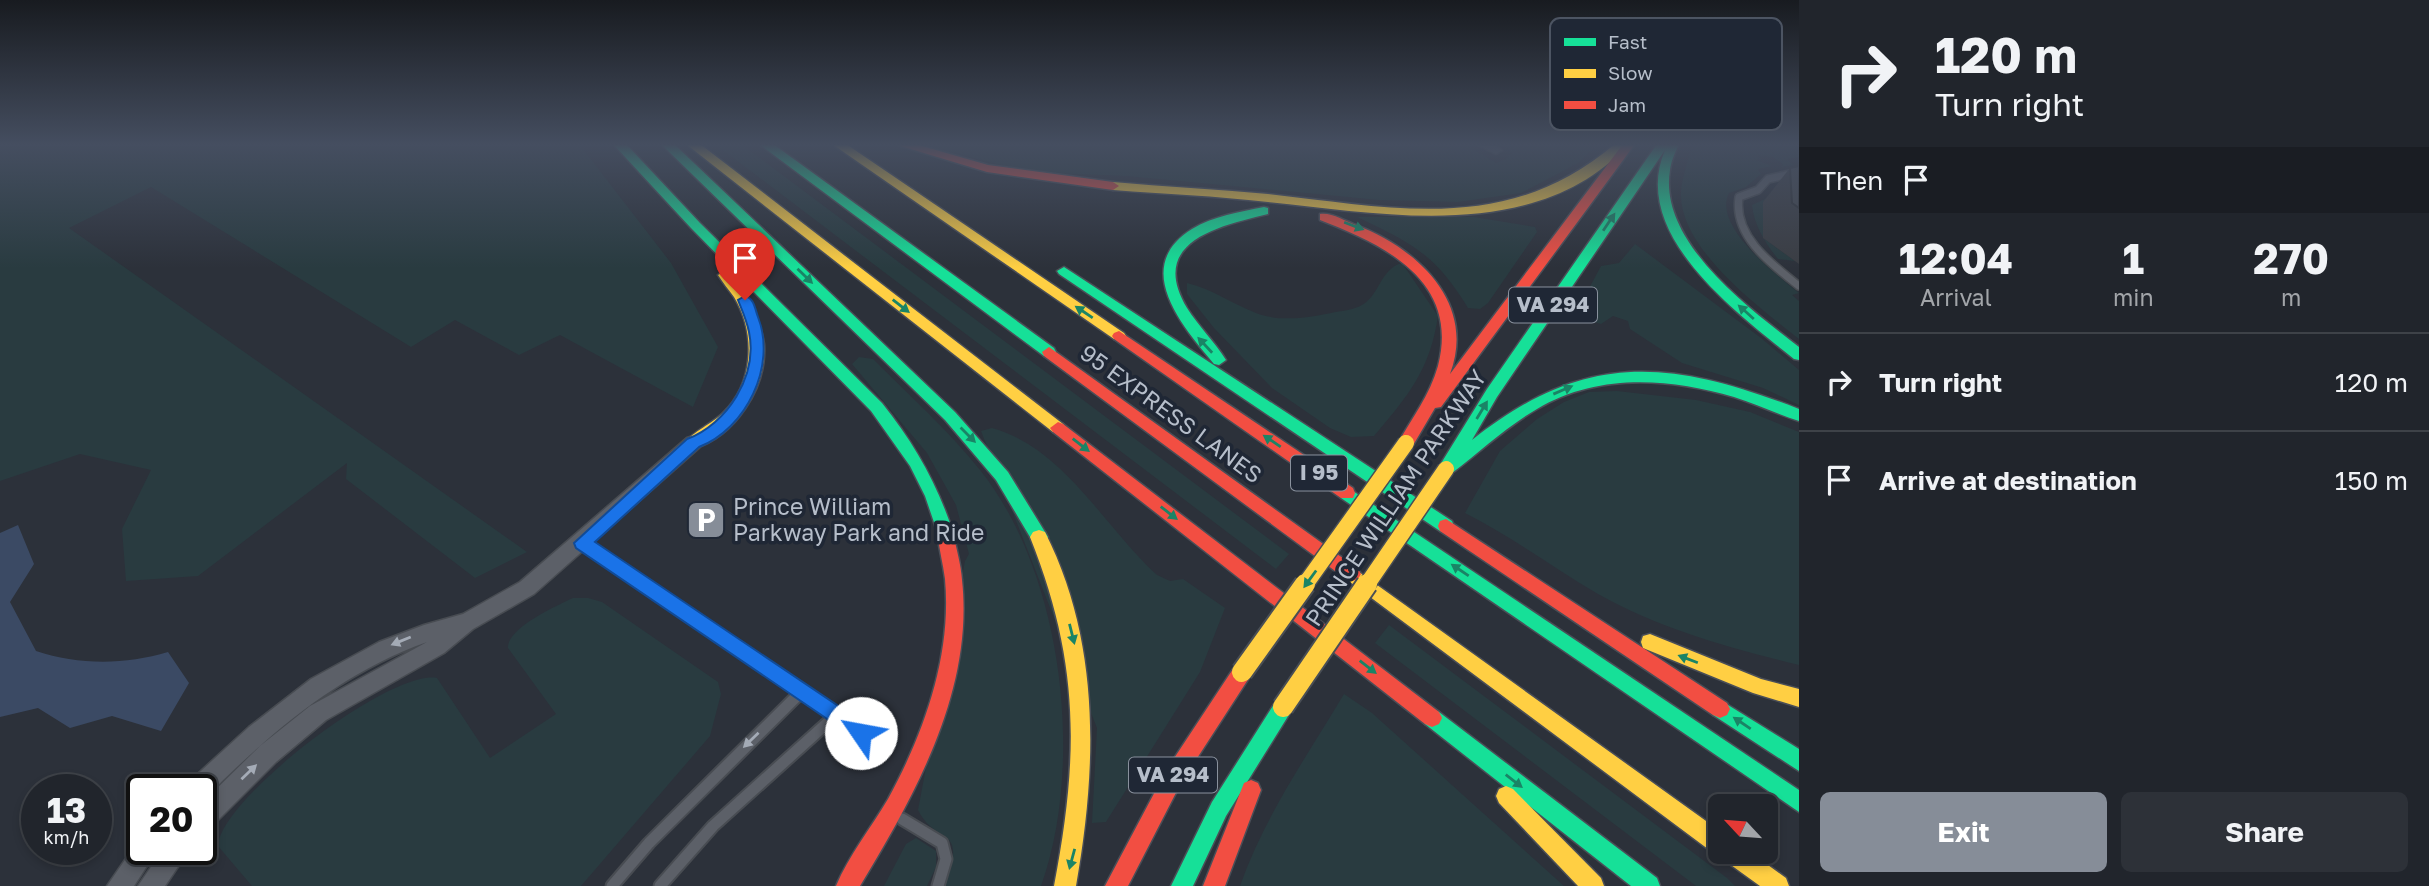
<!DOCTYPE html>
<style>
:root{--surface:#21252c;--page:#2d3138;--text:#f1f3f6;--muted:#a2a5a9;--line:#3e4248;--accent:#868d98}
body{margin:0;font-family:"Golos Text",sans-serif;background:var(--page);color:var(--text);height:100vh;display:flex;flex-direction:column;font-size:26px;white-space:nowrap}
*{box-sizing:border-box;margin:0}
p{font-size:23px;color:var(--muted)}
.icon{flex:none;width:38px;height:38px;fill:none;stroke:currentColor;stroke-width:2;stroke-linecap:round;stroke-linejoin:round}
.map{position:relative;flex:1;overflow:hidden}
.side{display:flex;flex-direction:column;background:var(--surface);width:630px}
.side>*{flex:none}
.guide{background:#21252c;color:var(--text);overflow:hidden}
.needle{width:46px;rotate:296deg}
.fabs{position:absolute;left:1708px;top:794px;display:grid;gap:14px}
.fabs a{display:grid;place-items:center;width:70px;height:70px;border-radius:10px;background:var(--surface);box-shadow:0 4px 10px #0003,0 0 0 2px var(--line);font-size:35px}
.speed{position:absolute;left:21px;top:774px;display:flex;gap:14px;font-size:35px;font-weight:700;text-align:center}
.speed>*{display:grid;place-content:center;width:91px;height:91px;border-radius:50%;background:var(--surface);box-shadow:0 4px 10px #0003,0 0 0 2px var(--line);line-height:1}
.speed small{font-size:18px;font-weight:400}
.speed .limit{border:4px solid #111;border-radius:10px;background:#fff;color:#111}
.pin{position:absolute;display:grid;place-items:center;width:60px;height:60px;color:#fff;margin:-72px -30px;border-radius:50% 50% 50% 0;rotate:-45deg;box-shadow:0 0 7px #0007}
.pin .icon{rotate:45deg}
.me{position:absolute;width:77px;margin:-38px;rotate:303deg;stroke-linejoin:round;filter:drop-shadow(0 0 5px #0008)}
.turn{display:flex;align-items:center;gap:24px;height:147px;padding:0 21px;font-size:32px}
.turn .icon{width:91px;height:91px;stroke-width:2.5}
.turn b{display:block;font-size:49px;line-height:60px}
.then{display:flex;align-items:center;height:66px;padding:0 21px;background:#0003;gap:14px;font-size:26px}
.eta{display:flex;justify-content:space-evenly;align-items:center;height:119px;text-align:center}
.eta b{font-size:42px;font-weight:700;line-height:49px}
.action{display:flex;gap:14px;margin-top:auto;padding:14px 21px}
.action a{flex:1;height:80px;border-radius:10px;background:var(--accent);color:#fff;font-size:28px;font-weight:700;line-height:80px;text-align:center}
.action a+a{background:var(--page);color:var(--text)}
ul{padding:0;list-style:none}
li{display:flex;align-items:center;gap:21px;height:98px;padding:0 21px;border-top:2px solid var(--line)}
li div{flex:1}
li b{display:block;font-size:26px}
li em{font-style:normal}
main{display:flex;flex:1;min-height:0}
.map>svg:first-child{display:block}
.green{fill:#293b40}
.water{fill:#3b4a64}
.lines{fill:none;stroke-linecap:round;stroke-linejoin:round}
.lane-far2-casing{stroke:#484c52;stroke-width:10}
.lane-far1-casing{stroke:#484c52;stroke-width:12}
.lane-casing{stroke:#484c52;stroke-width:15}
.street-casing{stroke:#484c52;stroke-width:3}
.fast-casing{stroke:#4a4e57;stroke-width:3}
.slow-casing{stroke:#4a4e57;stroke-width:3}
.jam-casing{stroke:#4a4e57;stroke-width:3}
.lane-far2{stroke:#5c6068;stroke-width:7}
.lane-far1{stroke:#5c6068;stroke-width:9}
.lane{stroke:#5c6068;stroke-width:11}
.street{fill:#5c6068;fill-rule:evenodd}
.fast{fill:#16e098;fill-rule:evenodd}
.slow{fill:#ffcf43;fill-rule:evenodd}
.jam{fill:#f24e42;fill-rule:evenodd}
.slow-bridge-far1-casing{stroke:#494e55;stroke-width:19;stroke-linecap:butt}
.slow-bridge-casing{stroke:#494e55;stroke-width:24;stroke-linecap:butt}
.slow-bridge-far1{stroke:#ffcf43;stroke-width:16}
.slow-bridge{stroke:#ffcf43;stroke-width:20}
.wall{fill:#3a3d43}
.building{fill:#43474e;stroke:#2f3237;stroke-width:2}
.oneway{fill:#1a8466}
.oneway2{fill:#a4abb6}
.route{fill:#1a73e8;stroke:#114b97;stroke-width:2}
.labels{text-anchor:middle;stroke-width:7;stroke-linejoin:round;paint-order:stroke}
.shield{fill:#1f2735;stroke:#89919d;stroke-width:2}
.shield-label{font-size:21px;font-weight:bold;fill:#b6beca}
.street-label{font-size:23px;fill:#b6beca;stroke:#1f2735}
.poi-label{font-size:23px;fill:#b6beca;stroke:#1f2735;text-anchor:start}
.key{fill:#1f2735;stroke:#4c5462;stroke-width:2}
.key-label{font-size:19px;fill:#b6beca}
</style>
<main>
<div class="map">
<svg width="1799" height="886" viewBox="0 0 1799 886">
<rect width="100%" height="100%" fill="#2c313a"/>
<g class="green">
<polygon points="0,144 579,144 671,263 718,347 693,407 560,335 519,355 455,320 411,347 151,187 69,228 527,552 475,578 346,479 347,463 198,576 126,581 122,529 151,470 80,454 0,481"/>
<polygon points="715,144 741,144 1289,554 1276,569"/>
<polygon points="921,144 1465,144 1496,163 1508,158 1511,153 1505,144 1598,144 1578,163 1521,193 1458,202 1379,200 1127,176 1053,173 1005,166"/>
<path d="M1692,144H1799V157L1787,159L1793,165L1781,167L1783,164L1773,157L1757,155L1761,159L1756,160L1772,166L1758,169L1761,174L1746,187L1729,193C1712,226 1777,275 1799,293L1792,295L1799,301V339C1760,308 1678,248 1681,192C1682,176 1689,159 1692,144Z"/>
<path d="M1767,198L1763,238L1795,261L1778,259C1765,243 1754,225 1752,205Z"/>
<path d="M1357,217H1474L1535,227L1537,232L1488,303L1480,309L1468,308C1435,254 1412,243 1357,217Z"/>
<polygon points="1635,244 1761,338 1799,370 1799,405 1763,388 1682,363 1630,329 1628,321 1613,316 1601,324 1579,317 1579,307 1601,266 1619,263"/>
<path d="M1402,263L1438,316C1430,370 1408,396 1374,436L1351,437L1330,428L1272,388L1214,328L1187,294V283C1213,289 1232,304 1256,313C1279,322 1307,318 1331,313C1340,311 1354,310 1362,305C1380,295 1380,269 1402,263Z"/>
<path d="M859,357L873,359C909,395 948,430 980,470C1063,573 1085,763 1041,886H945C968,822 937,848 918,810L965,561L969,554L956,505L927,453L852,364Z"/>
<path d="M1617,391L1696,400L1750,412L1799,432V665C1730,648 1660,629 1598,594C1553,568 1511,536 1465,513L1500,451L1537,419L1564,402L1589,392Z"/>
<path d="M992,428C1064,448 1105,528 1157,575L1170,581L1183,579L1225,608L1200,672L1106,822L1092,823L1097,728L981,431Z"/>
<path d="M573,598H588L602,602L718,682L721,694L710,736L581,886H252L218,846C220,799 390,669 437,678L490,758L556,714L508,648C507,628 556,606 573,598Z"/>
<polygon points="1389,625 1727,878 1735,886 1696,886 1375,643"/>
<path d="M1344,694L1372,713L1564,886H1240C1264,817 1307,756 1344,694Z"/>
<polygon points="916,838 936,851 936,867 927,886 884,886 906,844"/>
</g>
<path class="water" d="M18,525L34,564L10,602L36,651C78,665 125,665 168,652L189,683L161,731L112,716L70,728L38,708L0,717V533Z"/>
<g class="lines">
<g class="lane-far2-casing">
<path id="lane-far2" d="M1799,172L1768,179L1758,190L1739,197C1733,236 1771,264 1799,286"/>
</g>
<g class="lane-far1-casing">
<polyline id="lane-far1" points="582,543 645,586"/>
</g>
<g class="lane-casing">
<g id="lane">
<polyline points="643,584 861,733"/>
<polyline points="902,819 942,843 946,859 938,886"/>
<polyline points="612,886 649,843 800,693"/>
<polyline points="660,886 713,826 835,716"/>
</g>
</g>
<g class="street-casing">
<g id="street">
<polygon points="1476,144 1494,144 1502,150 1496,154"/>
<path d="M693,436L699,438L702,443L699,448L534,594L473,629L444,653L326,720L276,762L209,829L201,833V804L260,746L310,706L427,642C340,673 271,732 206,797L201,799V789H187L190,781L249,727L311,679L379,642L424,625L463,614L520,582L687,438Z"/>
<polygon points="142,839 142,849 158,849 134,886 107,886 138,841"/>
<polygon points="163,849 190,849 165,886 138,886"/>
</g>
</g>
<g class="fast-casing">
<g id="fast">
<path d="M613,144H626L700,223L882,403C914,443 937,483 953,532L951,537L945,539L939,537L925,496L910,466L871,411L691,228Z"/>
<polygon points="661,144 674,144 955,412 1008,472 1045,532 1048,537 1045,542 1039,544 1033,542 996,480 945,420"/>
<polygon points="759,144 773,144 1054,348 1056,352 1054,356 1044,356"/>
<path d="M1657,144H1679C1675,153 1671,161 1670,170C1658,242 1750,309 1799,347V360L1794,359C1737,313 1629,234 1665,150L1497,397L1472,440C1585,350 1670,359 1799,409V421C1777,414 1756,404 1734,397C1669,378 1597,373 1537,409C1506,427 1480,452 1452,473H1440L1438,469L1440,465L1487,389Z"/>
<path d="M1264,207L1268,208V214C1220,226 1147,241 1187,308C1199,327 1215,342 1226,360L1219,365L1214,364C1182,326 1131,267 1192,229C1213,216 1240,212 1264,207Z"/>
<polygon points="1064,267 1452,521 1454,526 1452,531 1446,533 1440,531 1059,274 1057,271"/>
<polygon points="1347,487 1799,790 1799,812 1341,498 1339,493 1341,488"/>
<polygon points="1283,698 1290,701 1293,707 1290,713 1226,816 1193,886 1171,886 1212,802 1276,701"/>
<polygon points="1720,700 1799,749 1799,771 1713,715 1710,709 1713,703"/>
<polygon points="1432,709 1439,712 1657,878 1660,886 1631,886 1425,724 1422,718 1425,712"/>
</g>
</g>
<g class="slow-casing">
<g id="slow">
<polygon points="686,144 700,144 1063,424 1066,428 1063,432 1053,432"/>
<polygon points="832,144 846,144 1124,333 1126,336 1124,339 1114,339"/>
<path d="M1615,144H1629C1537,244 1386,214 1268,202C1216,196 1165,194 1113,190L1107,186L1113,182C1165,187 1216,189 1268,194C1396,208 1508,235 1615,144Z"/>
<path d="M725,271C736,274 746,293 751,304C757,317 762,330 764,344C767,388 735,436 693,449L687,447L685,443C692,432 713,423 723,413C754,383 756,333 734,297C729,290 723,283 718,275Z"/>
<path d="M1039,530L1045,532C1101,643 1097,767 1076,886H1054C1079,756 1080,662 1030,537L1033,532Z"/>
<polygon points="1352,567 1720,831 1720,852 1750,852 1786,878 1789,886 1760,886 1724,860 1722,854 1712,852 1346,579 1343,574 1346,569"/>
<polygon points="1650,634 1761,679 1799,689 1799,707 1753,693 1643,648 1641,642 1643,636"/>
<polygon points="1506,786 1513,789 1601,878 1604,886 1578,886 1499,803 1496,796 1499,789"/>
</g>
</g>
<g class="jam-casing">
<g id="jam">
<polygon points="894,144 915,144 988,165 1113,182 1119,186 1113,190 987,172"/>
<path d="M1623,144H1635L1441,407L1435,408L1412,447H1400L1398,443C1412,418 1430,395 1438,366C1460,281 1385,245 1320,220V214C1331,212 1345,221 1356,225C1416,248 1477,302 1450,374Z"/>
<polygon points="1119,331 1353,488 1355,493 1353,498 1341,498 1114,339 1112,336 1114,333"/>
<polygon points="1049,347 1358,569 1361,574 1358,579 1352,581 1346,579 1044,356 1042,352"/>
<polygon points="1058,422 1063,424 1439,712 1442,718 1439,724 1432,727 1425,724 1053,432 1050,428"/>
<polygon points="1446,519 1727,703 1730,709 1727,715 1720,718 1713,715 1440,531 1438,526 1440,521"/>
<path d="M945,525L951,527L953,532C956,548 961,564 962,580C974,690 915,795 860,886H836C849,855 871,828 888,799C924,733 952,656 945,579C943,564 939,548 937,532L939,527Z"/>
<polygon points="1242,663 1249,666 1251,672 1249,678 1181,783 1128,886 1105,886 1167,769 1235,666"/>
<polygon points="1251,780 1258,783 1261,790 1225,886 1203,886 1244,783"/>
</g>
</g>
<use href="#lane-far2" class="lane-far2"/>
<use href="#lane-far1" class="lane-far1"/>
<use href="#lane" class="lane"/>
<use href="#street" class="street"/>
<use href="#fast" class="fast"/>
<use href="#slow" class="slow"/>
<use href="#jam" class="jam"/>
<g class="slow-bridge-far1-casing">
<g id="slow-bridge-far1">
<polyline points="1304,586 1406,443"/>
<polyline points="1366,586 1446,469"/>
</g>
</g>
<g class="slow-bridge-casing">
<g id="slow-bridge">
<polyline points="1242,672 1305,584"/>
<polyline points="1283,707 1367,584"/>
</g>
</g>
<use href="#slow-bridge-far1" class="slow-bridge-far1"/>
<use href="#slow-bridge" class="slow-bridge"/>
</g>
<polygon class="wall" points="1799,166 1799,264 1763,238 1763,202 1790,168"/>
<polygon class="building" points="1799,166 1799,208 1792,203 1790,168"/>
<defs><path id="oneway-solid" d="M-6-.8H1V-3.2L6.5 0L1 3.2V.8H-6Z" transform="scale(1.75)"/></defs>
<g class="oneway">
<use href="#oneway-solid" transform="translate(1609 222) rotate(-56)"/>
<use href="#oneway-solid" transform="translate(1354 226) rotate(21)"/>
<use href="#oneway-solid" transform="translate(805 276) rotate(44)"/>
<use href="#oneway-solid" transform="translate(901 306) rotate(38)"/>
<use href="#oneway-solid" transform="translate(1084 312) rotate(-146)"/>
<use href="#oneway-solid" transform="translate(1746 312) rotate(-138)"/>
<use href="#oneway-solid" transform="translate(1205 345) rotate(-133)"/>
<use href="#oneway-solid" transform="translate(1563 390) rotate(-23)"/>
<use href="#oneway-solid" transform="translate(1482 410) rotate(-59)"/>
<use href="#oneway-solid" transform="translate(968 435) rotate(45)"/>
<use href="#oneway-solid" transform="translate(1272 441) rotate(-146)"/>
<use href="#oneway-solid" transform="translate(1081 445) rotate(38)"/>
<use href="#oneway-solid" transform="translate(1169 513) rotate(38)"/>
<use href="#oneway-solid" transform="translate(1460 570) rotate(-146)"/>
<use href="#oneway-solid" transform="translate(1310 579) rotate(126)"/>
<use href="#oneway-solid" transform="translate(1072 634) rotate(76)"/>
<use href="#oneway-solid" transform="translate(1688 659) rotate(-159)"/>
<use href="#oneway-solid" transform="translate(1368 667) rotate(38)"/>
<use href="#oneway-solid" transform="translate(1742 723) rotate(-146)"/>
<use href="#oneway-solid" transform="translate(1514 781) rotate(38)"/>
<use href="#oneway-solid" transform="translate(1072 859) rotate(105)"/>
</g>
<g class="oneway2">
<use href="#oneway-solid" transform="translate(401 641) rotate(158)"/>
<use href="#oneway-solid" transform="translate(751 740) rotate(136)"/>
<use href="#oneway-solid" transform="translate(249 772) rotate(-44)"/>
</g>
<linearGradient id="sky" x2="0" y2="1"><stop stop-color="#181b20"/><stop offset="0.54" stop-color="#454e60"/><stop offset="1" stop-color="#454e60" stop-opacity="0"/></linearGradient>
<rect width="1799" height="268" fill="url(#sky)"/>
<path class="route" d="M745,296C754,298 755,309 758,317C777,366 746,429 699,447L595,542L868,726L871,733L868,739L861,742L576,548L574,543L687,439C727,424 758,376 749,332C747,321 742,310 738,300Z"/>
<defs>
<g id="parking-square" transform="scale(2.0125)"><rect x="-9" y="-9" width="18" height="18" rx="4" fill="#868d98" stroke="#1f2735"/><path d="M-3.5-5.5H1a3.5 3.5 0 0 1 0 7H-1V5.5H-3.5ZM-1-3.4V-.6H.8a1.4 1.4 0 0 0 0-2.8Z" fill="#fff"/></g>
</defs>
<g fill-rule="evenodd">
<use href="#parking-square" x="706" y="520"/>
</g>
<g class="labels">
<g class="shield">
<rect x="1509" y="287.5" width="88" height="35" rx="5"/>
<rect x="1291" y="455.5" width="56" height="35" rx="5"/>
<rect x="1129" y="757.5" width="88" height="35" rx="5"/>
</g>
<g class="shield-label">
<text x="1553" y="312">VA 294</text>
<text x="1319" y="480">I 95</text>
<text x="1173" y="782">VA 294</text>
</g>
<g class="street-label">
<text transform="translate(1171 414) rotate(36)" y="8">95 EXPRESS LANES</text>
<text transform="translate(1396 498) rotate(-56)" y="8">PRINCE WILLIAM PARKWAY</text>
</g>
<g class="poi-label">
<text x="733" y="515">Prince William<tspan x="733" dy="26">Parkway Park and Ride</tspan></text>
</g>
</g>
<rect x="1550" y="18" width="232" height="112" rx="10" class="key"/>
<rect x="1564" y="38" width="32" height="8" fill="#16e098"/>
<rect x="1564" y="69" width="32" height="9" fill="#ffcf43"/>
<rect x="1564" y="101" width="32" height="8" fill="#f24e42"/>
<g class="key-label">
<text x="1608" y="49">Fast</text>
<text x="1608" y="80">Slow</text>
<text x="1608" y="112">Jam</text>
</g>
</svg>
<div class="fabs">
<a><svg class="needle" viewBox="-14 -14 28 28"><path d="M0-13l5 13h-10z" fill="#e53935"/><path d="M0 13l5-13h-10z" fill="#a2a5a9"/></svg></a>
</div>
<div class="speed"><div>13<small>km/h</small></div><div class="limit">20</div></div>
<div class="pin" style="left:745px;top:300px;background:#d93025"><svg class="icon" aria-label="arrive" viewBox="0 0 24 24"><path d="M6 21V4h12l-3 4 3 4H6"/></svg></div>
<svg class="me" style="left:861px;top:733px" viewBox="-20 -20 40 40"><circle r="19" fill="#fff"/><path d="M0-13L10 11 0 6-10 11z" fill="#1a73e8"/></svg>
</div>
<section class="side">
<div class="guide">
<div class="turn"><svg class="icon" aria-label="right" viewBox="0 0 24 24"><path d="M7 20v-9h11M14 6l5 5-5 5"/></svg><div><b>120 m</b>Turn right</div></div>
<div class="then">Then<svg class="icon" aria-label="arrive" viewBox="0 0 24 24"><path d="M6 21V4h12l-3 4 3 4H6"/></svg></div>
</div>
<div class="eta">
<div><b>12:04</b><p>Arrival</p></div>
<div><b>1</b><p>min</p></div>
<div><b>270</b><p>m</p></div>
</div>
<ul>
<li><svg class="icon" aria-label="right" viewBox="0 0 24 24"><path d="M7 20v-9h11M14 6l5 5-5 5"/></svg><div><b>Turn right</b></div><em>120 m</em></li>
<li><svg class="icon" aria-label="arrive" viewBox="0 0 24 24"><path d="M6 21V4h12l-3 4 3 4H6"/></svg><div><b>Arrive at destination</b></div><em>150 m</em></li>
</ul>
<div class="action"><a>Exit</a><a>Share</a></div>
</section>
</main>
